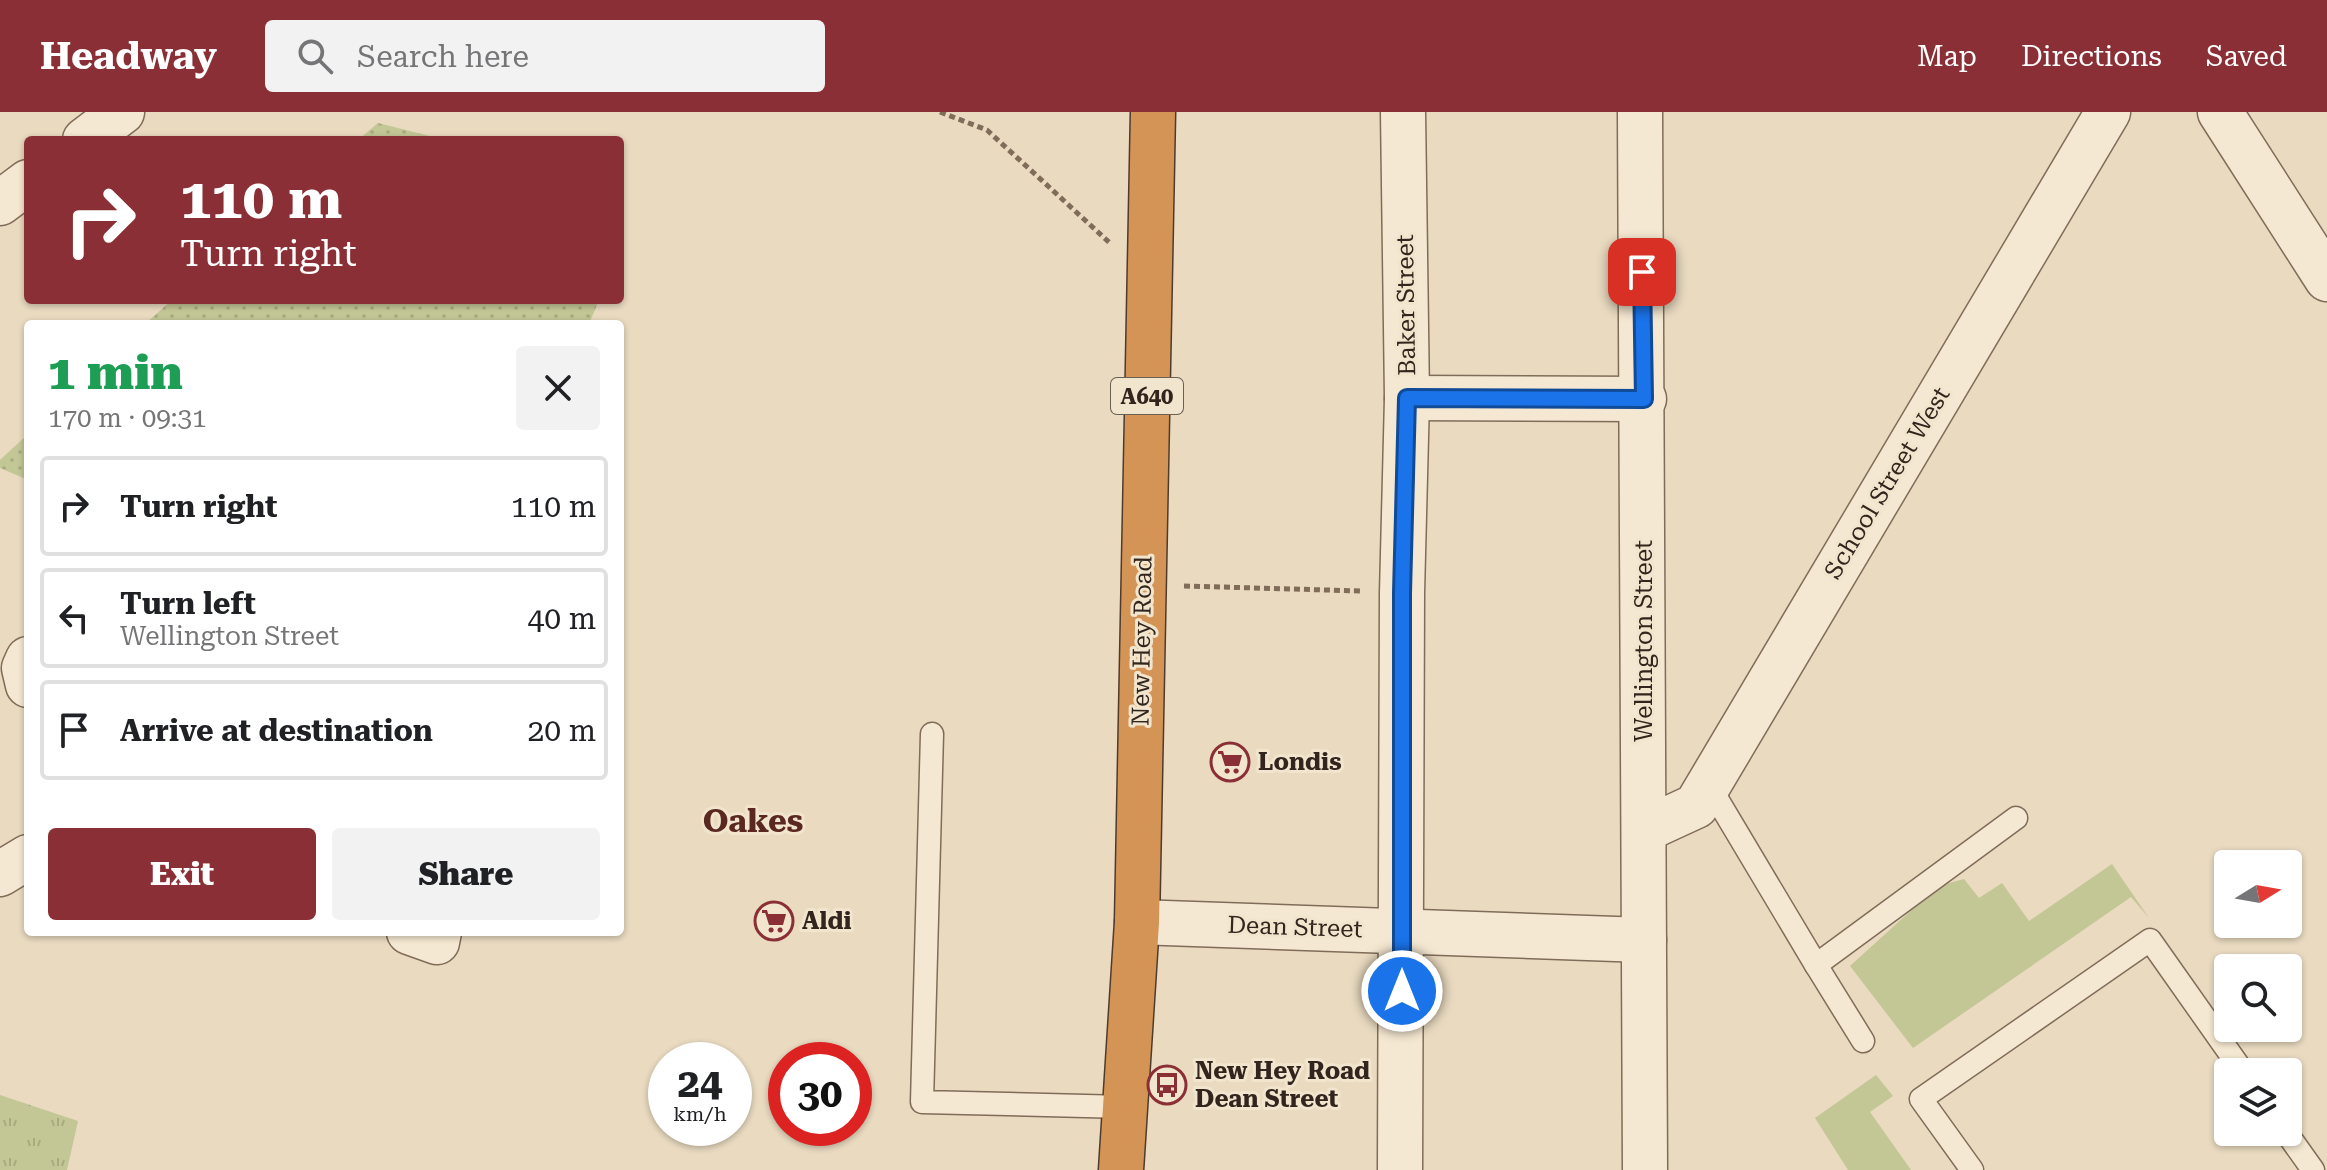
<!DOCTYPE html>
<meta charset="utf-8">
<style>
:root{--surface:#fff;--page:#f2f2f2;--text:#202124;--muted:#757577;--line:#e0e0e0;--accent:#8a2f35}
body{margin:0;font-family:"Roboto Serif",serif;background:var(--page);color:var(--text);height:100vh;display:flex;flex-direction:column;font-size:30px;white-space:nowrap}
*{box-sizing:border-box;margin:0}
p{font-size:26px;color:var(--muted)}
.icon{flex:none;width:44px;height:44px;fill:none;stroke:currentColor;stroke-width:2;stroke-linecap:round;stroke-linejoin:round}
.map{position:relative;flex:1;overflow:hidden}
.drawer{position:absolute;left:24px;top:208px;width:600px;height:616px;display:flex;flex-direction:column;background:var(--surface);border-radius:8px;box-shadow:0 2px 6px #0004}
.drawer>*{flex:none}
.hud{position:absolute;left:24px;top:24px;width:600px;height:168px;border-radius:8px;box-shadow:0 2px 6px #0004;background:#8a2f35;color:#fff;overflow:hidden}
.needle{width:52px;rotate:79deg}
.tools{position:absolute;left:2214px;top:738px;display:grid;gap:16px}
.tools a{display:grid;place-items:center;width:88px;height:88px;border-radius:8px;background:var(--surface);box-shadow:0 2px 6px #0004;font-size:40px}
.speed{position:absolute;left:648px;top:930px;display:flex;gap:16px;font-size:40px;font-weight:700;text-align:center}
.speed>*{display:grid;place-content:center;width:104px;height:104px;border-radius:50%;background:var(--surface);box-shadow:0 2px 6px #0004;line-height:1}
.speed small{font-size:20px;font-weight:400}
.speed .limit{border:12px solid #d22;background:#fff;color:#111}
.pin{position:absolute;display:grid;place-items:center;width:68px;height:68px;color:#fff;margin:-34px;border-radius:16px;box-shadow:0 4px 12px #0006}
.me{position:absolute;width:88px;margin:-44px;rotate:0deg;stroke-linejoin:round;filter:drop-shadow(0 0 6px #0008)}
.turn{display:flex;align-items:center;gap:28px;height:168px;padding:0 24px;font-size:36px}
.turn .icon{width:104px;height:104px;stroke-width:2.5}
.turn b{display:block;font-size:56px;line-height:68px}
.round{display:grid;place-items:center;flex:none;width:84px;height:84px;border-radius:8px;background:var(--page)}
.overview{display:flex;align-items:center;justify-content:space-between;height:136px;padding:0 24px}
h1{font-size:48px;font-weight:800;line-height:60px;color:#1e9e55}
.button{display:flex;gap:16px;margin-top:auto;padding:16px 24px}
.button a{flex:1;height:92px;border-radius:8px;background:var(--accent);color:#fff;font-size:32px;font-weight:800;line-height:92px;text-align:center}
.button a+a{background:var(--page);color:var(--text)}
ul{padding:0;list-style:none}
li{display:flex;align-items:center;gap:24px;height:100px;margin:0 16px 12px;padding:0 8px;border:4px solid var(--line);border-radius:8px}
li div{flex:1}
li b{display:block;font-size:30px}
li em{font-style:normal}
header{display:flex;align-items:center;gap:48px;box-sizing:border-box;height:112px;padding:0 40px;background:var(--accent);color:#fff}
header strong{font-size:38px}
nav{display:flex;gap:44px;margin-inline-start:auto;font-size:28px}
.search{width:560px;height:72px;background:var(--page);display:flex;align-items:center;gap:20px;box-sizing:border-box;padding:0 28px;border-radius:8px;color:var(--muted);font-size:30px}
.map>svg:first-child{display:block}
.grass{fill:#c3c695}
.park{fill:url(#park-tufts)}
.garden{fill:url(#garden-dots)}
.lines{fill:none;stroke-linecap:round;stroke-linejoin:round}
.lane-casing{stroke:#806c59;stroke-width:25}
.street-casing{stroke:#806c59;stroke-width:47}
.highway-casing{stroke:#4e3b2e;stroke-width:47}
.path{stroke:#806c59;stroke-width:5;stroke-dasharray:6 4;stroke-linecap:butt}
.lane{stroke:#f5e8d2;stroke-width:22}
.street{stroke:#f5e8d2;stroke-width:44}
.highway{stroke:#d39456;stroke-width:44}
.route-casing{stroke:#114b97;stroke-width:20}
.route{stroke:#1a73e8;stroke-width:14}
.labels{text-anchor:middle;stroke-width:6;stroke-linejoin:round;paint-order:stroke}
.shield{fill:#f1e5ce;stroke:#6b5f52;stroke-width:2}
.shield-label{font-size:22px;font-weight:bold;fill:#31251d}
.street-label{font-size:24px;fill:#31251d;stroke:#f1e5ce}
.poi-label{font-size:24px;font-weight:bold;fill:#31251d;stroke:#f1e5ce;text-anchor:start}
.district-label{font-size:32px;font-weight:bold;fill:#5a2820;stroke:#f1e5ce}
</style>
<header>
<strong>Headway</strong>
<div class="search"><svg class="icon" aria-label="search" viewBox="0 0 24 24"><circle cx="10" cy="10" r="6"/><path d="M15 15l6 6"/></svg>Search here</div>
<nav><a>Map</a><a>Directions</a><a>Saved</a></nav>
</header>
<div class="map">
<svg width="2327" height="1058" viewBox="0 0 2327 1058">
<defs>
<pattern id="park-tufts" width="24" height="20" patternUnits="userSpaceOnUse" patternTransform="scale(2)"><rect width="24" height="20" fill="#c3c695"/><path d="M3 7l-1-3M5 7V3M7 7l1-3M15 17l-1-3M17 17v-4M19 17l1-3" fill="none" stroke="#a8aa80"/></pattern>
<pattern id="garden-dots" width="8" height="8" patternUnits="userSpaceOnUse" patternTransform="scale(2)"><rect width="8" height="8" fill="#c3c695"/><path d="M2 2h.1M6 6h.1" fill="none" stroke="#a8aa80" stroke-width="1.8" stroke-linecap="round"/></pattern>
</defs>
<rect width="100%" height="100%" fill="#e9dac0"/>
<g class="grass">
<polygon points="2112,752 2149,806 2131,785 1913,936 1850,854 1938,774 1964,767 1979,786 2002,771 2029,809"/>
<polygon points="1876,963 1893,984 1870,1000 1911,1058 1848,1058 1815,1006"/>
</g>
<polygon class="park" points="0,983 78,1009 67,1058 0,1058"/>
<g class="garden">
<polygon points="378,11 446,28 358,28"/>
<polygon points="172,188 599,188 589,212 145,212"/>
<polygon points="28,322 28,368 0,356 0,348"/>
</g>
<g class="lines">
<g class="lane-casing">
<g id="lane">
<polyline points="932,622 922,990 1125,995"/>
<polyline points="1708,672 1816,853 2016,706"/>
<polyline points="1816,853 1863,929"/>
<polyline points="2286,1020 2313,1058"/>
<polyline points="1972,1058 1921,987 2150,828 2243,960"/>
</g>
</g>
<g class="street-casing">
<g id="street">
<polyline points="1640,0 1645,1058"/>
<polyline points="2220,0 2327,167"/>
<polyline points="85,28 122,0"/>
<polyline points="0,91 28,70"/>
<polyline points="1407,286 1644,287"/>
<polyline points="28,547 24,556 28,573"/>
<polyline points="1644,718 1696,694 2108,0"/>
<polyline points="0,762 28,745"/>
<polyline points="1137,810 1644,828"/>
<polyline points="409,820 437,830 439,820"/>
<polyline points="1400,1058 1402,481 1407,286 1403,0"/>
</g>
</g>
<g class="highway-casing">
<polyline id="highway" points="1121,1058 1137,810 1153,0"/>
</g>
<g class="path">
<polyline points="940,0 987,18 1111,132"/>
<polyline points="1184,474 1362,479"/>
</g>
<use href="#lane" class="lane"/>
<use href="#street" class="street"/>
<use href="#highway" class="highway"/>
</g>
<g class="lines">
<g class="route-casing">
<polyline id="route" points="1402,879 1402,481 1407,286 1644,287 1642,160"/>
</g>
<use href="#route" class="route"/>
</g>
<defs>
<g id="supermarket-ring" transform="scale(2)"><circle r="9.5" fill="#f1e5ce" stroke="#8a2f35" stroke-width="1.5"/><path d="M-6-5.5h2.5l.6 2H6L4.5 2H-2.5L-4.4-4H-6ZM-1.5 3.2a1.3 1.3 0 1 0 .1 0ZM3 3.2a1.3 1.3 0 1 0 .1 0Z" fill="#8a2f35"/></g>
<g id="bus-ring" transform="scale(2)"><circle r="9.5" fill="#f1e5ce" stroke="#8a2f35" stroke-width="1.5"/><path d="M-5-6H5V4H4V6H2V4H-2V6H-4V4H-5ZM-3.5-4V0h7V-4ZM-3.5 1.2v1.5H-2V1.2ZM2 1.2v1.5H3.5V1.2Z" fill="#8a2f35"/></g>
</defs>
<g fill-rule="evenodd">
<use href="#supermarket-ring" x="1230" y="650"/>
<use href="#supermarket-ring" x="774" y="809"/>
<use href="#bus-ring" x="1167" y="973"/>
</g>
<g class="labels">
<rect class="shield" x="1111" y="266" width="72" height="36" rx="6"/>
<g class="shield-label">
<text x="1147" y="292">A640</text>
</g>
<g class="street-label">
<text transform="translate(1406 193) rotate(-91)" y="8">Baker Street</text>
<text transform="translate(1887 371) rotate(-59)" y="8">School Street West</text>
<text transform="translate(1142 529) rotate(-89)" y="8">New Hey Road</text>
<text transform="translate(1644 529) rotate(-90)" y="8">Wellington Street</text>
<text transform="translate(1295 815) rotate(2)" y="8">Dean Street</text>
</g>
<g class="poi-label">
<text x="1258" y="658">Londis</text>
<text x="802" y="817">Aldi</text>
<text x="1195" y="967">New Hey Road<tspan x="1195" dy="28">Dean Street</tspan></text>
</g>
<g class="district-label">
<text x="753" y="720">Oakes</text>
</g>
</g>
</svg>
<div class="tools">
<a><svg class="needle" viewBox="-14 -14 28 28"><path d="M0-13l5 13h-10z" fill="#e53935"/><path d="M0 13l5-13h-10z" fill="#757577"/></svg></a>
<a><svg class="icon" aria-label="search" viewBox="0 0 24 24"><circle cx="10" cy="10" r="6"/><path d="M15 15l6 6"/></svg></a>
<a><svg class="icon" aria-label="layers" viewBox="0 0 24 24"><path d="M12 4l9 5-9 5-9-5zM3 14l9 5 9-5"/></svg></a>
</div>
<div class="speed"><div>24<small>km/h</small></div><div class="limit">30</div></div>
<div class="pin" style="left:1642px;top:160px;background:#d93025"><svg class="icon" aria-label="arrive" viewBox="0 0 24 24"><path d="M6 21V4h12l-3 4 3 4H6"/></svg></div>
<svg class="me" style="left:1402px;top:879px" viewBox="-20 -20 40 40"><circle r="17" fill="#1a73e8" stroke="#fff" stroke-width="3"/><path d="M0-11L8 9 0 5-8 9z" fill="#fff"/></svg>
<div class="hud">
<div class="turn"><svg class="icon" aria-label="right" viewBox="0 0 24 24"><path d="M7 20v-9h11M14 6l5 5-5 5"/></svg><div><b>110 m</b>Turn right</div></div>
</div>
<section class="drawer">
<div class="overview"><div><h1>1 min</h1><p>170 m · 09:31</p></div><a class="round"><svg class="icon" aria-label="close" viewBox="0 0 24 24"><path d="M6 6l12 12M18 6L6 18"/></svg></a></div>
<ul>
<li><svg class="icon" aria-label="right" viewBox="0 0 24 24"><path d="M7 20v-9h11M14 6l5 5-5 5"/></svg><div><b>Turn right</b></div><em>110 m</em></li>
<li><svg class="icon" aria-label="left" viewBox="0 0 24 24"><path d="M17 20v-9H6M10 6l-5 5 5 5"/></svg><div><b>Turn left</b><p>Wellington Street</p></div><em>40 m</em></li>
<li><svg class="icon" aria-label="arrive" viewBox="0 0 24 24"><path d="M6 21V4h12l-3 4 3 4H6"/></svg><div><b>Arrive at destination</b></div><em>20 m</em></li>
</ul>
<div class="button"><a>Exit</a><a>Share</a></div>
</section>
</div>
